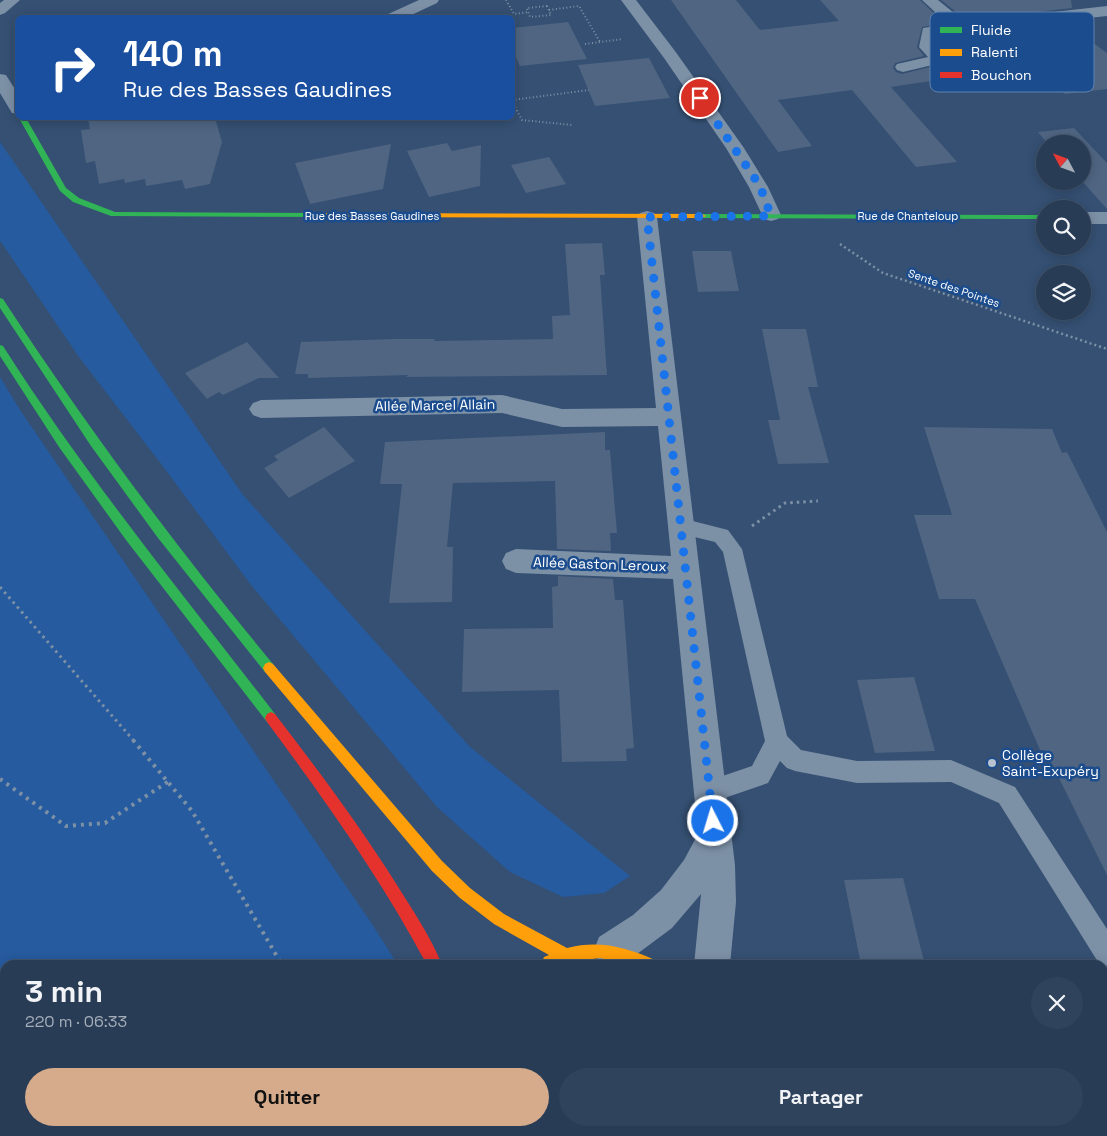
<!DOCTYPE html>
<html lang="fr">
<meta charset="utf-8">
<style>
:root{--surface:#283c56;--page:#30435c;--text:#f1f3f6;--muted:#a5adb9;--line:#44566c;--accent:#d6ab8b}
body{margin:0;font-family:"Space Grotesk",sans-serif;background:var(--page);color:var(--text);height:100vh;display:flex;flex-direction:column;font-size:19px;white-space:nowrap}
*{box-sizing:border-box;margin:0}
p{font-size:16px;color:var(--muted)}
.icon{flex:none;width:28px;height:28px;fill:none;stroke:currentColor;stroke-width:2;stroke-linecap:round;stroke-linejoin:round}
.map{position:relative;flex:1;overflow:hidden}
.sheet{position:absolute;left:0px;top:960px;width:1108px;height:176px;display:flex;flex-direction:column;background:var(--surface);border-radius:15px 15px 0 0;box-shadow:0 2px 12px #0003,0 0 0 1px var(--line)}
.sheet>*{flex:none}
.top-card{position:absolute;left:15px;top:15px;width:500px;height:105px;border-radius:8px;box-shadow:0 2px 12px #0003,0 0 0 1px var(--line);background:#1a4fa0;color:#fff;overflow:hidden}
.needle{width:32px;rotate:311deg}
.fabs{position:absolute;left:1036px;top:135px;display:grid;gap:10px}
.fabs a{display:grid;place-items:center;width:55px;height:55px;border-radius:50%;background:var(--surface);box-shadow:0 2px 12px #0003,0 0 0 1px var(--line);font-size:25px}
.pin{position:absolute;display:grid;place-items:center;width:42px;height:42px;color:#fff;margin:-21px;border:2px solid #fff;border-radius:50%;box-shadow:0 1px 5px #0007}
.me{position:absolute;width:55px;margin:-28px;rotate:355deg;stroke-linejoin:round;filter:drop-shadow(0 0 4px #0008)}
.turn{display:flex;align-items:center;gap:18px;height:105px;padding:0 25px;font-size:22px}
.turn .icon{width:65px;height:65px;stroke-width:2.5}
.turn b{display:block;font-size:35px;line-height:42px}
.round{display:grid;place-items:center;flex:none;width:52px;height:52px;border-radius:26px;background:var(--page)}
.headline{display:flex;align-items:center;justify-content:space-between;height:85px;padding:0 25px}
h1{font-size:30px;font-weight:700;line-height:38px}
.primary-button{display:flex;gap:10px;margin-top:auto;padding:10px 25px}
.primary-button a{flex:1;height:58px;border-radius:30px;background:var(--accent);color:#111;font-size:20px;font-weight:700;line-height:58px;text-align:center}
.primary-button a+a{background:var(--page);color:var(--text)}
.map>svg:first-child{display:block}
.green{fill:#265b9f}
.building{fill:#4f6582}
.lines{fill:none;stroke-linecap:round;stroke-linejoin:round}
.path-far3{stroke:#7c90a6;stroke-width:2;stroke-dasharray:1 2.5;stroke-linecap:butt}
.path-far2{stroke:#7c90a6;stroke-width:2.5;stroke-dasharray:2 3;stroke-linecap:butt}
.path-far1{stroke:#7c90a6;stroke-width:3;stroke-dasharray:2.5 4;stroke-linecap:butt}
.path{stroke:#7c90a6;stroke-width:4;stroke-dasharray:3 5;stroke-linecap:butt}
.lane{fill:#7c90a6;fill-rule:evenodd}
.street{fill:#7c90a6;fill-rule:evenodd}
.fast{fill:#30b455;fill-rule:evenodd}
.slow{fill:#ff9f0a;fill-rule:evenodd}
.jam{fill:#e5322d;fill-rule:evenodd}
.route{stroke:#1a73e8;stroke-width:9;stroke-dasharray:0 16.2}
.poi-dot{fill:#b8c2ce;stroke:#1b4c8d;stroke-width:2}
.labels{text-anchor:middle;stroke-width:5;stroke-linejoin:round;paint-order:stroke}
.far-street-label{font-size:11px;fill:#fff;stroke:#1b4c8d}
.street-label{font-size:14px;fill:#fff;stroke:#1b4c8d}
.poi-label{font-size:14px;fill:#fff;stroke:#1b4c8d;text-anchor:start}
.key{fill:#1b4c8d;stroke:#5f82af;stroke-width:1}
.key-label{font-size:14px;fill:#fff}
</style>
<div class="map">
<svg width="1107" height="1136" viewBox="0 0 1107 1136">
<rect width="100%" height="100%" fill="#355073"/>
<g class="green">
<polygon points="0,142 243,495 470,747 630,876 604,893 563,897 510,872 437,807 251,585 165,469 79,357 3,245 0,241"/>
<polygon points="0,377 20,410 372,924 398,965 5,965 5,1131 458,1131 459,1136 0,1136"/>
</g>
<g class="building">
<polygon points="671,0 736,0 760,30 839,21 820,0 920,0 944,23 922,27 917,47 924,56 895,63 893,68 896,72 902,74 947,63 949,59 937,45 938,37 1073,22 1074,29 1107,53 1107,89 1065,94 1036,65 891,87 957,162 916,167 852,90 778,100 812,146 778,152"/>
<polygon points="941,0 1071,0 1072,8 966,20"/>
<polygon points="568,22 587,59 520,66 512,49 512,28"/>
<polygon points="649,58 670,98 595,106 578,65"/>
<polygon points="88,118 215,118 222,142 210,184 185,189 182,180 146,186 145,179 125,183 124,179 99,184 95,161 86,163 81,130 90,129"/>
<polygon points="1074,128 1107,163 1107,209 1082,181 1082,144 1048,144 1038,132"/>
<polygon points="447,143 452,151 481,145 480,186 429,197 407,151"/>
<polygon points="391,144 383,189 310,204 295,163"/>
<polygon points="549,157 566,184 526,193 511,165"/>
<polygon points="602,243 605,275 600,275 607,375 406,377 409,375 308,378 308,374 295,374 301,342 393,339 435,339 434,341 553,339 552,316 570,315 565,244"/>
<polygon points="692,251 731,251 739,291 698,292"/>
<polygon points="762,329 806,329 818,387 808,387 829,463 778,464 768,420 780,420"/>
<polygon points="247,342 279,378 259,378 223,395 219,392 207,399 185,373"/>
<polygon points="324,427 355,461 289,498 264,468 278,460 274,456"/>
<polygon points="924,427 1052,429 1062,453 1067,452 1107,532 1107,875 1045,750 1040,750 975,599 939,599 914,515 952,515"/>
<polygon points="605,432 605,450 610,450 617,533 610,533 611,551 557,549 555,481 453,483 447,547 453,547 452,602 389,603 402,484 380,484 385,442"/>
<polygon points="558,576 613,579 615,600 623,600 634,748 626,749 627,761 562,762 559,690 462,692 464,629 553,628 552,587 558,586"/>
<polygon points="914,677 935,751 875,753 857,680"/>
<polygon points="903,878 925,965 861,965 844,880"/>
</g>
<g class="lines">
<g class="path-far3">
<polyline points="506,0 514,14 529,12"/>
<polygon points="547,6 551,15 530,17 527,8"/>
<polyline points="549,10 579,6 600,42"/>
<polyline points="585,44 623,39"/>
<polyline points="512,100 589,90"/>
<polyline points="512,101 522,120 572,125"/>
</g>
<polyline class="path-far2" points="840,244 883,273 1107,349"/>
<g class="path-far1">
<polyline points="752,526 785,503 818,501"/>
<polyline points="0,587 134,741"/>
</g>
<g class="path">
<polyline points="133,740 192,811 282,965"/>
<polyline points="0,779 66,826 105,823 169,781"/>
<polyline points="380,1131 383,1136"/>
</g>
<polygon class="lane" points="681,518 728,530 742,549 787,736 801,750 857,761 951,760 1015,787 1107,929 1107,966 1098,962 999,803 951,782 857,783 795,771 787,768 780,761 768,783 710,803 702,799 698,791 702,783 752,766 765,741 723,552 715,542 674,532 671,526 674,520"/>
<g class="street">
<polygon points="4,0 20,0 5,13 0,15 0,3"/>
<polygon points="419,0 439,0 437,3 405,18 384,18 386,15"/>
<polygon points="621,0 636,0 675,51 744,148 768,187 781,215 778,219 771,221 764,219 749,187 726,148 664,58"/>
<polygon points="922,0 938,0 965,22 1107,6 1107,16 936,35 935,46 947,59 945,62 903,72 897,70 895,67 897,64 928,57 919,47 923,28 948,24"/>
<polygon points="0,74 6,75 18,94 18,114 12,113 0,93"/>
<path d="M647,211L654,213L657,217L735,865L736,902L730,965H694L701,894L672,928L625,963C617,966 607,966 599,963L594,950L599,937L633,915L661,890L684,860L698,834L673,579L516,573L506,569L502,561L506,553L516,549L671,556L658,426L562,427L502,413L261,418L253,415L249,409L253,403L261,400L502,395L562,409L656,408L637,217L640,213Z"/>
<rect x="1082" y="212" width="25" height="12"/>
</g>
<g class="fast">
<polygon points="19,118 26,118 66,188 79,198 115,212 329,213 333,215 329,217 111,216 73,202 60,191"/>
<polygon points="699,214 1045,215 1045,219 702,218 699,218"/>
<path d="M0,298L3,299C86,426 176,547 273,664L275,668L273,672L269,674L265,672L158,538L91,446L0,308Z"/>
<path d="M0,345L3,346C85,475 182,593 275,714L277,718L275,722L271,724L267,722L126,540L59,447L0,356Z"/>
<polygon points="728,1131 745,1131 747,1136 730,1136"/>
</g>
<g class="slow">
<polygon points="326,213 702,214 706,216 702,218 329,217 325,215"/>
<path d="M269,662L273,664L442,861L470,888L504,914L567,948C599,940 625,947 655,960L657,965H631L600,958L576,961L561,965H543L542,962L544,957L549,955L494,924L460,898L432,871L265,672L263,668L265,664Z"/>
<polygon points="476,1131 492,1131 494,1136 478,1136"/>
<polygon points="709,1131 725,1131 723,1136 707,1136"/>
</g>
<path class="jam" d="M271,712L275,714C318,770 360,826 397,885C413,911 431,937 442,965H427C381,879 325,800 267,722L265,718L267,714Z"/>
</g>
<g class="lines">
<polyline class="route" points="700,98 760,186 771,216 647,217 713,821"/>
</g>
<circle class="poi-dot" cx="992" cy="763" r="5"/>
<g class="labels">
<g class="far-street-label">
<text x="372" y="220">Rue des Basses Gaudines</text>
<text x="908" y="220">Rue de Chanteloup</text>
<text transform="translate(954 288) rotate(19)" y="4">Sente des Pointes</text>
</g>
<g class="street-label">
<text transform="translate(435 405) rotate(-1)" y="5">Allée Marcel Allain</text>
<text transform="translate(600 564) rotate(2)" y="5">Allée Gaston Leroux</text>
</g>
<g class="poi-label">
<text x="1002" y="760">Collège<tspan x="1002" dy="16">Saint-Exupéry</tspan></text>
</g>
</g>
<rect x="930" y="12" width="164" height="80" rx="8" class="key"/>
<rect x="940" y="27" width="22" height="6" fill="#30b455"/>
<rect x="940" y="49" width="22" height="7" fill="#ff9f0a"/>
<rect x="940" y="72" width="22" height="6" fill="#e5322d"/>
<g class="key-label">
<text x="971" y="35">Fluide</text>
<text x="971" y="57">Ralenti</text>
<text x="971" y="80">Bouchon</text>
</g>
</svg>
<div class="fabs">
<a><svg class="needle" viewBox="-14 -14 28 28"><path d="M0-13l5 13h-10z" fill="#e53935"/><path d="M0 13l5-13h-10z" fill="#a5adb9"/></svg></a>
<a><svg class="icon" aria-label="search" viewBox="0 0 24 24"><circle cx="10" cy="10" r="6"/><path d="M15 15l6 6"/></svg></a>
<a><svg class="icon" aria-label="layers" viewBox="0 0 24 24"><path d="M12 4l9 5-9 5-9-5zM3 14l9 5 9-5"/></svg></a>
</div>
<div class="pin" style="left:700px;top:98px;background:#d93025"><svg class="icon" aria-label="arrive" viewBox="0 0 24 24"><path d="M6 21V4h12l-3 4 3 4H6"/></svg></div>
<svg class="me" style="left:713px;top:821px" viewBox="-20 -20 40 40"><circle r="17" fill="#1a73e8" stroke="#fff" stroke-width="3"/><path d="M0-11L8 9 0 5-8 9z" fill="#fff"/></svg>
<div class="top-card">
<div class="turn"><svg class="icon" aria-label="right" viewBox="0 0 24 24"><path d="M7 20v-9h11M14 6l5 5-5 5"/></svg><div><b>140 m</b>Rue des Basses Gaudines</div></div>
</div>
<section class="sheet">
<div class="headline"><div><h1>3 min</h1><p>220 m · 06:33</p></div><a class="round"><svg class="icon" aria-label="close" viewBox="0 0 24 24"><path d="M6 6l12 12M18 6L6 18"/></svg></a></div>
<div class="primary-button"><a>Quitter</a><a>Partager</a></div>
</section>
</div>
